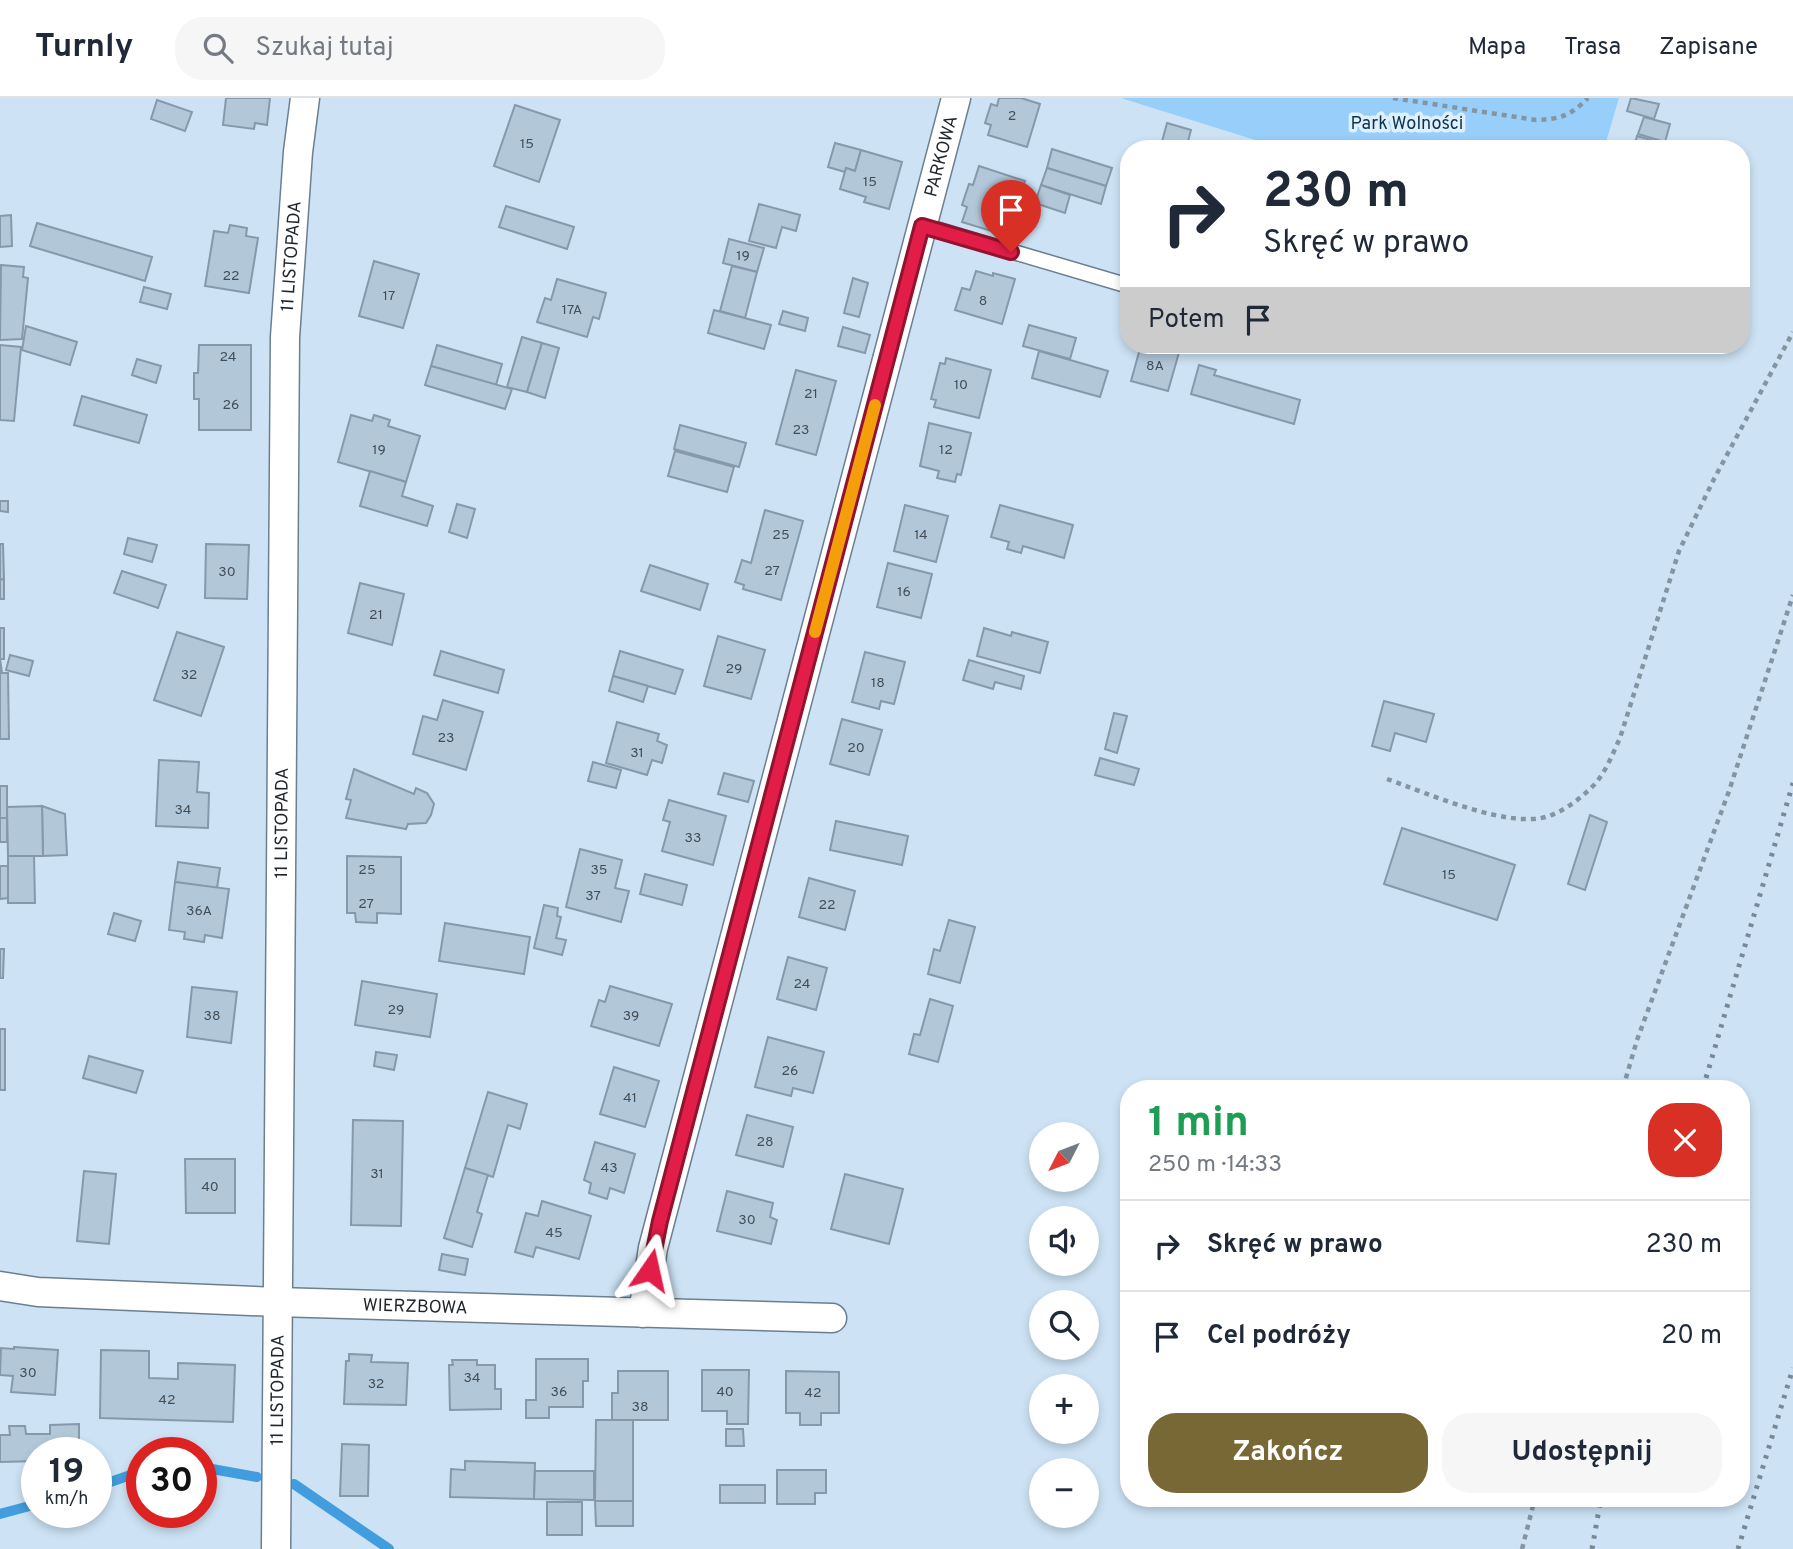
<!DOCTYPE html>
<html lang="pl">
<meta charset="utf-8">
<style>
:root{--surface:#fff;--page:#f6f6f7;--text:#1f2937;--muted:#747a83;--line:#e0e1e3;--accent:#786836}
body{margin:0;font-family:Overpass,sans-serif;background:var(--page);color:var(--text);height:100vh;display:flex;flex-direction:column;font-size:26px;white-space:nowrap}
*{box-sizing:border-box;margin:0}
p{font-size:23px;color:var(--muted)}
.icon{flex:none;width:38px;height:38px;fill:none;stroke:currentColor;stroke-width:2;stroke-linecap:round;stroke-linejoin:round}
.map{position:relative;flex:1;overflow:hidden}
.panel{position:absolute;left:1120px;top:982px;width:630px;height:427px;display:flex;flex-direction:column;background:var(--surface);border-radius:28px;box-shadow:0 4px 10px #0003}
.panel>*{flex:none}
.top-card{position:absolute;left:1120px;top:42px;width:630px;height:214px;border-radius:28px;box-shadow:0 4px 10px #0003;background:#fff;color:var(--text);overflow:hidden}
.needle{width:46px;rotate:228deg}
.fabs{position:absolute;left:1029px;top:1024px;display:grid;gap:14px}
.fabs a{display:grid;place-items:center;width:70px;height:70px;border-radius:50%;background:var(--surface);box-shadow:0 4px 10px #0003;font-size:35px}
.speed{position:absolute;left:21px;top:1339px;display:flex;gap:14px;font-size:35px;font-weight:700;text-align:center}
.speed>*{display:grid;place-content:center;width:91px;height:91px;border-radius:50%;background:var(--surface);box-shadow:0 4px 10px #0003;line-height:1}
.speed small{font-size:18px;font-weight:400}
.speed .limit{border:10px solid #d22;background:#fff;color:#111}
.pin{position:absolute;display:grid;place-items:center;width:60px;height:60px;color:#fff;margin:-72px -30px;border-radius:50% 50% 50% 0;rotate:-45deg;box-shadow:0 0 7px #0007}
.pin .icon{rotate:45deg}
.me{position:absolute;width:77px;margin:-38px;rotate:11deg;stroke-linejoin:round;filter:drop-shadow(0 0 5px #0008)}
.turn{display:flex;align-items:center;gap:24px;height:147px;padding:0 28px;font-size:32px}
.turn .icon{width:91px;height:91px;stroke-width:2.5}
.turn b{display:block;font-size:49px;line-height:60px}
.then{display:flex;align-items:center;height:66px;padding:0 28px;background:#0003;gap:14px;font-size:26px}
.round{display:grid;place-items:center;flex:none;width:74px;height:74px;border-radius:28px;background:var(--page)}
.overview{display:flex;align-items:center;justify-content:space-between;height:119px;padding:0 28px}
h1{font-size:42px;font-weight:700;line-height:52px;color:#1e9e55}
.cta{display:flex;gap:14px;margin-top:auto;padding:14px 28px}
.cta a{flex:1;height:80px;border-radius:28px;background:var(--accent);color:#fff;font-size:28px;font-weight:700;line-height:80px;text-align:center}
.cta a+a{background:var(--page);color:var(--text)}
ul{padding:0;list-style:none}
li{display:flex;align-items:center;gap:21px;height:91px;padding:0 28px;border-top:2px solid var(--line)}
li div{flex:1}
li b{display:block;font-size:26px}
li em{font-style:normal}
header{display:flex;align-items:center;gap:42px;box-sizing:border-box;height:98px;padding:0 35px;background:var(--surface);border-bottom:2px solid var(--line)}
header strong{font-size:33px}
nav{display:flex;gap:38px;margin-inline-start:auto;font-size:24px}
.search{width:490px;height:63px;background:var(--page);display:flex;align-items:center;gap:18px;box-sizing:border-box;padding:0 24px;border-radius:28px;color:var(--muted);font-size:26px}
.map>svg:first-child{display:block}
.green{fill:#97cefa}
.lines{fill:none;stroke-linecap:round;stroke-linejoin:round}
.stream{stroke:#419ddd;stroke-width:10}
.building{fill:#b2c8d9;stroke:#8599aa;stroke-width:2}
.lane-casing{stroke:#6b7f8f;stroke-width:17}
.street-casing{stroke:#6b7f8f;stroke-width:31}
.path{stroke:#8494a1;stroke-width:4.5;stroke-dasharray:5 5;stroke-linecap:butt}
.lane{stroke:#fff;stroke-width:14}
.street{stroke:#fff;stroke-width:28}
.rail{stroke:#798895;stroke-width:5;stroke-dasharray:3.5 7;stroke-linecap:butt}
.route-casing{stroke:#92132f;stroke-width:18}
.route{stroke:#e11d48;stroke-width:12}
.slow{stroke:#f59e0b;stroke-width:12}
.labels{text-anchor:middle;stroke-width:7;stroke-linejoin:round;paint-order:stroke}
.number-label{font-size:14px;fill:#434e57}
.park-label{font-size:18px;fill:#0b334d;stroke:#def0fe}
.street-label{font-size:18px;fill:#1e262c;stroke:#def0fe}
</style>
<header>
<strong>Turnly</strong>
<div class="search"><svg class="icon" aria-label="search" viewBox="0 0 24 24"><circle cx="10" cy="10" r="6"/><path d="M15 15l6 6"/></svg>Szukaj tutaj</div>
<nav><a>Mapa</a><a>Trasa</a><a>Zapisane</a></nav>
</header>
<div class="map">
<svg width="1793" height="1451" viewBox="0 0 1793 1451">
<rect width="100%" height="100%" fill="#cde3f5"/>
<polygon class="green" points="1121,0 1619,0 1604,51 1284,51"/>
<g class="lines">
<g class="stream">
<polyline points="201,1369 257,1379"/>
<polyline points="294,1386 389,1451"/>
<polyline points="96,1389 142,1373"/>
<polyline points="0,1416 37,1406"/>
</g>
</g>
<g class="building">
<polygon points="226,0 270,0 267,27 255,25 254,31 223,27"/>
<polygon points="999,0 1021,0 1040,6 1027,49 988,37 991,27 985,25 991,6 997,8"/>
<polygon points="1631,0 1659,6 1654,21 1627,13"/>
<polygon points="157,2 192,14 185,33 151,21"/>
<polygon points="515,7 560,22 539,84 494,68"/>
<polygon points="1644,19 1670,26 1665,44 1638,36"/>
<polygon points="1167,25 1191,32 1186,51 1160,51"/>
<polygon points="1637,38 1665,46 1664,51 1633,51"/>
<polygon points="835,45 861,52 855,73 846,70 845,74 828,69"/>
<polygon points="1052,51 1112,70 1106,88 1047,70"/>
<polygon points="861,52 902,64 889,111 864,104 866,99 840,91 846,70 855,73"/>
<polygon points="979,68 1025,83 1008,138 962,124 967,109 962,107 969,86 973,87"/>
<polygon points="1047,70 1106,88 1101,106 1041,87"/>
<polygon points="1041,87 1070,97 1065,115 1035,105"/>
<polygon points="759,106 800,117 796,133 782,129 776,150 749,143"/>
<polygon points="506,108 574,129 567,151 499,129"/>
<polygon points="11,117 12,148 0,149 0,118"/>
<polygon points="37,125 152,159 145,183 30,148"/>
<polygon points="230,127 247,130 246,138 258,140 249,195 205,188 214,133 228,135"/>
<polygon points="729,141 764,150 757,174 723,165"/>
<polygon points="374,163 419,176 403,230 359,218"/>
<polygon points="1,167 24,169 23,179 28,180 22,241 0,242"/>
<polygon points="732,168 757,174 745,220 720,213"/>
<polygon points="976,173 993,178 993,175 1015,181 1002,226 955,212 962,190 970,192"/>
<polygon points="853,180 868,185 859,219 844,215"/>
<polygon points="557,181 606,195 599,221 593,219 587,239 537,224 545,200 551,202"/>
<polygon points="144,189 171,196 167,211 140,204"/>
<polygon points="714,212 771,227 764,251 708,235"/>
<polygon points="783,213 808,220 805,233 779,226"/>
<polygon points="1029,227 1076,240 1070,261 1023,248"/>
<polygon points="26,228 77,244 70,267 22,252"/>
<polygon points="843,229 870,237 865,255 838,248"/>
<polygon points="522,239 542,245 527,294 507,289"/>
<polygon points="542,245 559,250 545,300 527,294"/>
<polygon points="0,247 21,249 14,323 0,322"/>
<polygon points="199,247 251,247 251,332 199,332 199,301 194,301 194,275 198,275"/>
<polygon points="437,247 502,266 496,287 431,268"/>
<polygon points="1141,247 1166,247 1180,251 1168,293 1131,283"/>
<polygon points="1039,253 1108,273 1100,299 1032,280"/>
<polygon points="946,260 991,272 979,320 934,309 936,302 931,301 940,265 945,266"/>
<polygon points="137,261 161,268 156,285 132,277"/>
<polygon points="1199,267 1216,272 1214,277 1300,302 1294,326 1191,296"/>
<polygon points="431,268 512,291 505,311 425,287"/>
<polygon points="796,272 836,283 816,357 776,346"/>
<polygon points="82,298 147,317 139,345 74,327"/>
<polygon points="351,317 372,323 374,317 390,322 388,328 420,338 406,384 338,364"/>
<polygon points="929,325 971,335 961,377 957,376 955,384 937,380 939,373 920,368"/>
<polygon points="680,327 746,345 739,369 674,351"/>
<polygon points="675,353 734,369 727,394 668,378"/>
<polygon points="370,373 406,384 402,398 433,408 427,428 360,408"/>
<polygon points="0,403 8,403 8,414 0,413"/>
<polygon points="457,406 475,411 467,440 449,434"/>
<polygon points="905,407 948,418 936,464 894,453"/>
<polygon points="1000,407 1073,427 1064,460 1023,448 1021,455 1007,451 1009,444 991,439"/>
<polygon points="765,412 803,423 781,502 743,491 744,487 735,484 742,462 751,465"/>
<polygon points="128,440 157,447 152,464 124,456"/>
<polygon points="0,446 3,446 4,481 0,482"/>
<polygon points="206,446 249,447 247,501 205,500"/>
<polygon points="888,465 932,476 921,520 877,509"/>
<polygon points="650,467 708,486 700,512 641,493"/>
<polygon points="122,473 166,487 158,510 114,495"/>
<polygon points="4,481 4,501 0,501 0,482"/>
<polygon points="360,485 404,496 392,547 348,535"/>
<rect x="0" y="530" width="4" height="31"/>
<polygon points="984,530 1011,538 1012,534 1048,544 1040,575 977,558"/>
<polygon points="177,534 224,549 201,618 154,602"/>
<polygon points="718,538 765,552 751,601 704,588"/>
<polygon points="441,553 504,572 498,595 434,577"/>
<polygon points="620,553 683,572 675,596 613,578"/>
<polygon points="865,554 905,564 894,606 881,603 879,611 852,604"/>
<polygon points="10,557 33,563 29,578 6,572"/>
<polygon points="0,561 2,575 8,575 9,641 0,641"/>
<polygon points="969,562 1024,578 1021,591 995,584 993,591 963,582"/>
<polygon points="613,578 648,588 643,604 609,593"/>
<polygon points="443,602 483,614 466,672 413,656 423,618 437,622"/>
<polygon points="1384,603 1434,616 1426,644 1395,635 1390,653 1372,648"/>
<polygon points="1114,615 1127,618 1117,655 1105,651"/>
<polygon points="842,621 882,632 869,677 830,666"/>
<polygon points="617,624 659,636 657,643 667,647 662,665 652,662 647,677 606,665"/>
<polygon points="1100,660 1139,671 1134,687 1095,677"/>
<polygon points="159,662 199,664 197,694 209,695 208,730 156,728"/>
<polygon points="593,664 621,672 616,690 588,683"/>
<polygon points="354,671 414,696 416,690 427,695 434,706 431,717 426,725 408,726 406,731 346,720 351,702 346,701"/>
<polygon points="724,675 754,683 748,704 718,696"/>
<rect x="0" y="688" width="7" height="32"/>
<polygon points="669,702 726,718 713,767 662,753 670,724 663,722"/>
<polygon points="42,708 65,716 67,757 43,758"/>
<polygon points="42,708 43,758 8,758 7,709"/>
<polygon points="1590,717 1607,724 1585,792 1568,786"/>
<rect x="0" y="720" width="7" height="24"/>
<polygon points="836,723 908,738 902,767 830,752"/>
<polygon points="1402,730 1515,767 1497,822 1384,786"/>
<polygon points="580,751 622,762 615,790 629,793 621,824 566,809"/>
<polygon points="8,758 34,758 35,805 8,805"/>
<polygon points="347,758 401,759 401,816 377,815 377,825 356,824 355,815 347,815"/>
<polygon points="178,764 220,770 217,790 175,784"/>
<polygon points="0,768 8,768 8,800 0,801"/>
<polygon points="645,776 687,787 682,807 640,796"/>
<polygon points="809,780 855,793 845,832 799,819"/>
<polygon points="175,784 229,791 222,840 205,837 204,844 184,841 185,834 169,832"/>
<polygon points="544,807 558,810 557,818 561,819 556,840 566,842 562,857 534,850"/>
<polygon points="114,815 141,823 135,843 108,836"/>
<polygon points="949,822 975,829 960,885 928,876 934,851 940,853"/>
<polygon points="445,825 530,839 524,876 439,863"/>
<polygon points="0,851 4,851 3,880 0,880"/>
<polygon points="788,859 827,870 816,912 777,901"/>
<polygon points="362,883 437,896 430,939 355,927"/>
<polygon points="610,888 672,906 659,948 591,928 599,902 605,904"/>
<polygon points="192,889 237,894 231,945 187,939"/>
<polygon points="930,901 953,908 938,964 909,956 914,936 920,937"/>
<rect x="0" y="931" width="5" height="61"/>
<polygon points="768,939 824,954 813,995 793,990 791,998 755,989"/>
<polygon points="376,954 397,957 394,972 374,968"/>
<polygon points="89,958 143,973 136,995 83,980"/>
<polygon points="614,969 659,983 645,1029 600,1016"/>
<polygon points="488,994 527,1006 520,1031 508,1027 493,1079 465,1070"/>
<polygon points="747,1017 793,1029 783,1069 736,1057"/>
<polygon points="353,1022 403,1023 401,1128 351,1127"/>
<polygon points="595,1044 635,1056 624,1095 610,1090 607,1101 589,1095 591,1085 584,1082"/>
<polygon points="185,1061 235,1061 235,1115 186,1115"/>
<polygon points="465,1070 488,1077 477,1114 482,1116 472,1149 444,1140"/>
<polygon points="84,1073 116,1076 109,1146 77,1143"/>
<polygon points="845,1076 903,1091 889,1146 831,1131"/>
<polygon points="727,1093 773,1105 770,1119 777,1122 771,1146 717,1133"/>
<polygon points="542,1103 591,1118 579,1161 536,1149 533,1159 515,1154 526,1115 538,1118"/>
<polygon points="442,1156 468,1161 465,1177 439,1172"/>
<polygon points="14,1249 58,1252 55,1297 11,1294 13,1278 0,1277 1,1250 14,1251"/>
<polygon points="101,1252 149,1253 149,1280 178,1281 178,1265 235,1267 233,1324 100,1320"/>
<polygon points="349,1256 372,1257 371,1264 408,1265 406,1307 344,1306 346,1263 349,1263"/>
<polygon points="536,1261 588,1261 588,1283 583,1283 583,1309 549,1309 549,1320 526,1320 526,1302 536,1302"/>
<polygon points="452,1262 477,1262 477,1267 495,1267 495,1291 501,1291 501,1311 450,1312 449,1267 453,1267"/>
<polygon points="702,1272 749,1272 748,1326 727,1326 727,1313 702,1313"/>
<polygon points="618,1273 668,1273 668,1322 612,1322 612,1295 618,1295"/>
<polygon points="786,1273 839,1274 839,1315 821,1315 821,1327 800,1327 800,1315 786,1315"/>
<polygon points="596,1322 633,1322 633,1403 595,1403"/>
<polygon points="79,1326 79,1354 37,1354 37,1363 0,1364 0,1337 10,1337 9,1328 25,1328 26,1336 50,1336 50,1327"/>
<polygon points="726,1331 743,1331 744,1348 726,1348"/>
<polygon points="342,1346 369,1347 368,1398 340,1398"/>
<polygon points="465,1363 535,1365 534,1401 450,1399 451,1371 465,1372"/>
<polygon points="777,1372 826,1372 826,1395 815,1395 815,1406 777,1406"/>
<polygon points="535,1373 594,1373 594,1402 534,1401"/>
<rect x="720" y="1387" width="45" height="18"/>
<polygon points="595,1403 633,1403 633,1428 596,1428"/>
<rect x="547" y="1404" width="35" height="33"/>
</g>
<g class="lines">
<g class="lane-casing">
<polyline id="lane" points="922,127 1129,188"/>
</g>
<g class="street-casing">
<g id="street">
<path id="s1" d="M0,1188L38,1194L277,1204L832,1220"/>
<path id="s2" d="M643,1215L653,1150L956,0"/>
<path id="s3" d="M276,1451L285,239L298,54L305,0"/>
</g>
</g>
<g class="path">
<path d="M1393,0L1536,22C1561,21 1570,18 1588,0"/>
<path d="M1387,681C1427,695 1509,732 1549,718C1566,712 1581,700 1594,687C1606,674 1613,655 1620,640L1679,453L1714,381L1793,234"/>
<polyline points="1623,990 1637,942 1729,693 1793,497"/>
<polyline points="1522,1451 1535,1400"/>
</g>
<use href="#lane" class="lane"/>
<use href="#street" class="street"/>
<g class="rail">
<polyline points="1703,990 1793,685"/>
<polyline points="1592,1451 1601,1400"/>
<polyline points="1738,1451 1793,1270"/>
</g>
</g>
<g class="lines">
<g class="route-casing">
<polyline id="route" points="650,1172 660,1123 922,128 1011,154"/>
</g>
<use href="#route" class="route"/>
<polyline class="slow" points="815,534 875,307"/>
</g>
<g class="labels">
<g class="number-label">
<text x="1012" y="22">2</text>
<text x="527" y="50">15</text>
<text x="870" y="88">15</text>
<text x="743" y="162">19</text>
<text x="231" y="182">22</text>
<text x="389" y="202">17</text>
<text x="983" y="207">8</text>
<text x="572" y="216">17A</text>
<text x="228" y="263">24</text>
<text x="1155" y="272">8A</text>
<text x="961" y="291">10</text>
<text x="811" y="300">21</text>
<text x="231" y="311">26</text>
<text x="801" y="336">23</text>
<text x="379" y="356">19</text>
<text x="946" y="356">12</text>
<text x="781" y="441">25</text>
<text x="921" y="441">14</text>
<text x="772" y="477">27</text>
<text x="227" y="478">30</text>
<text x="904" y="498">16</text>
<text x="376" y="521">21</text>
<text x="734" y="575">29</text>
<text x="189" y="581">32</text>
<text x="878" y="589">18</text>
<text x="446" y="644">23</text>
<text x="856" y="654">20</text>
<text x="637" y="659">31</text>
<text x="183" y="716">34</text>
<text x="693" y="744">33</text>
<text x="367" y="776">25</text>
<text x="599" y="776">35</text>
<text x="1449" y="781">15</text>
<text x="593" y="802">37</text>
<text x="366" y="810">27</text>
<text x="827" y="811">22</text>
<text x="199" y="817">36A</text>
<text x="802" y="890">24</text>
<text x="396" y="916">29</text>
<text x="212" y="922">38</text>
<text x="631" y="922">39</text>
<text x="790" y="977">26</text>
<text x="630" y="1004">41</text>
<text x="765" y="1048">28</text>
<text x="609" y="1074">43</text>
<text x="377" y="1080">31</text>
<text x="210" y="1093">40</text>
<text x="747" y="1126">30</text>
<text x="554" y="1139">45</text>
<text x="28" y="1279">30</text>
<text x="472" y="1284">34</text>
<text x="376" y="1290">32</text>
<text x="559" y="1298">36</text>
<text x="725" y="1298">40</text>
<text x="813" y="1299">42</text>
<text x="167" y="1306">42</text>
<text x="640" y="1313">38</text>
</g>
<g class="park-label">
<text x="1407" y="31">Park Wolności</text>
</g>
<g class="street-label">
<text dy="6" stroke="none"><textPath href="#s2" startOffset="1195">PARKOWA</textPath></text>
<text dy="6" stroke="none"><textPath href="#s3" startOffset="1293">11 LISTOPADA</textPath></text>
<text dy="6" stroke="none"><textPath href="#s3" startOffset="726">11 LISTOPADA</textPath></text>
<text dy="6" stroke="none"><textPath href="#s1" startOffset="416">WIERZBOWA</textPath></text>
<text dy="6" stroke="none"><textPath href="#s3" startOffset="159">11 LISTOPADA</textPath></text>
</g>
</g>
</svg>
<div class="fabs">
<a><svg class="needle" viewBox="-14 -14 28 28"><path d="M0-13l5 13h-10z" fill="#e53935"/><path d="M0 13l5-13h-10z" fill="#747a83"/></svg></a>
<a><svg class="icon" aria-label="sound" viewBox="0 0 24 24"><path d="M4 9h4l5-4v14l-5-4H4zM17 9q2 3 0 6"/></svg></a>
<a><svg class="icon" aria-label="search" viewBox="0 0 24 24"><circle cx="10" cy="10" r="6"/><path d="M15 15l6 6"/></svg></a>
<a>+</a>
<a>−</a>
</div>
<div class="speed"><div>19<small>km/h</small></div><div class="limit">30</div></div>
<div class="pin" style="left:1011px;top:154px;background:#d93025"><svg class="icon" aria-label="arrive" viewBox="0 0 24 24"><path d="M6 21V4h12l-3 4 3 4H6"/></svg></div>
<svg class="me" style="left:650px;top:1172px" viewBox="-20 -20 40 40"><path d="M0-17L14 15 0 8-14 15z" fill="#e11d48" stroke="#fff" stroke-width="4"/></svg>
<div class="top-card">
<div class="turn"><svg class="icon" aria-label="right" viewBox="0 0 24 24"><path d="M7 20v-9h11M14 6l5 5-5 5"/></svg><div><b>230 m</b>Skręć w prawo</div></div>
<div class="then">Potem<svg class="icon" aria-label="arrive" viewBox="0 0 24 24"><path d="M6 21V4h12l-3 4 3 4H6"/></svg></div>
</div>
<section class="panel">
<div class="overview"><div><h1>1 min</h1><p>250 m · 14:33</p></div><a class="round" style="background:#d93025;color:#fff"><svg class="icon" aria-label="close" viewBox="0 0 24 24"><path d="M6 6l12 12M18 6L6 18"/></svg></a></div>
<ul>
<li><svg class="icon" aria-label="right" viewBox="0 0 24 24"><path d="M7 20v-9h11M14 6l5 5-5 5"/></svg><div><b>Skręć w prawo</b></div><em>230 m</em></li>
<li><svg class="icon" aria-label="arrive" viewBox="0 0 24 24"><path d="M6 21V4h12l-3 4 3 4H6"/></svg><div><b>Cel podróży</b></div><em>20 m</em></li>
</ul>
<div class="cta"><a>Zakończ</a><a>Udostępnij</a></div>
</section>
</div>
